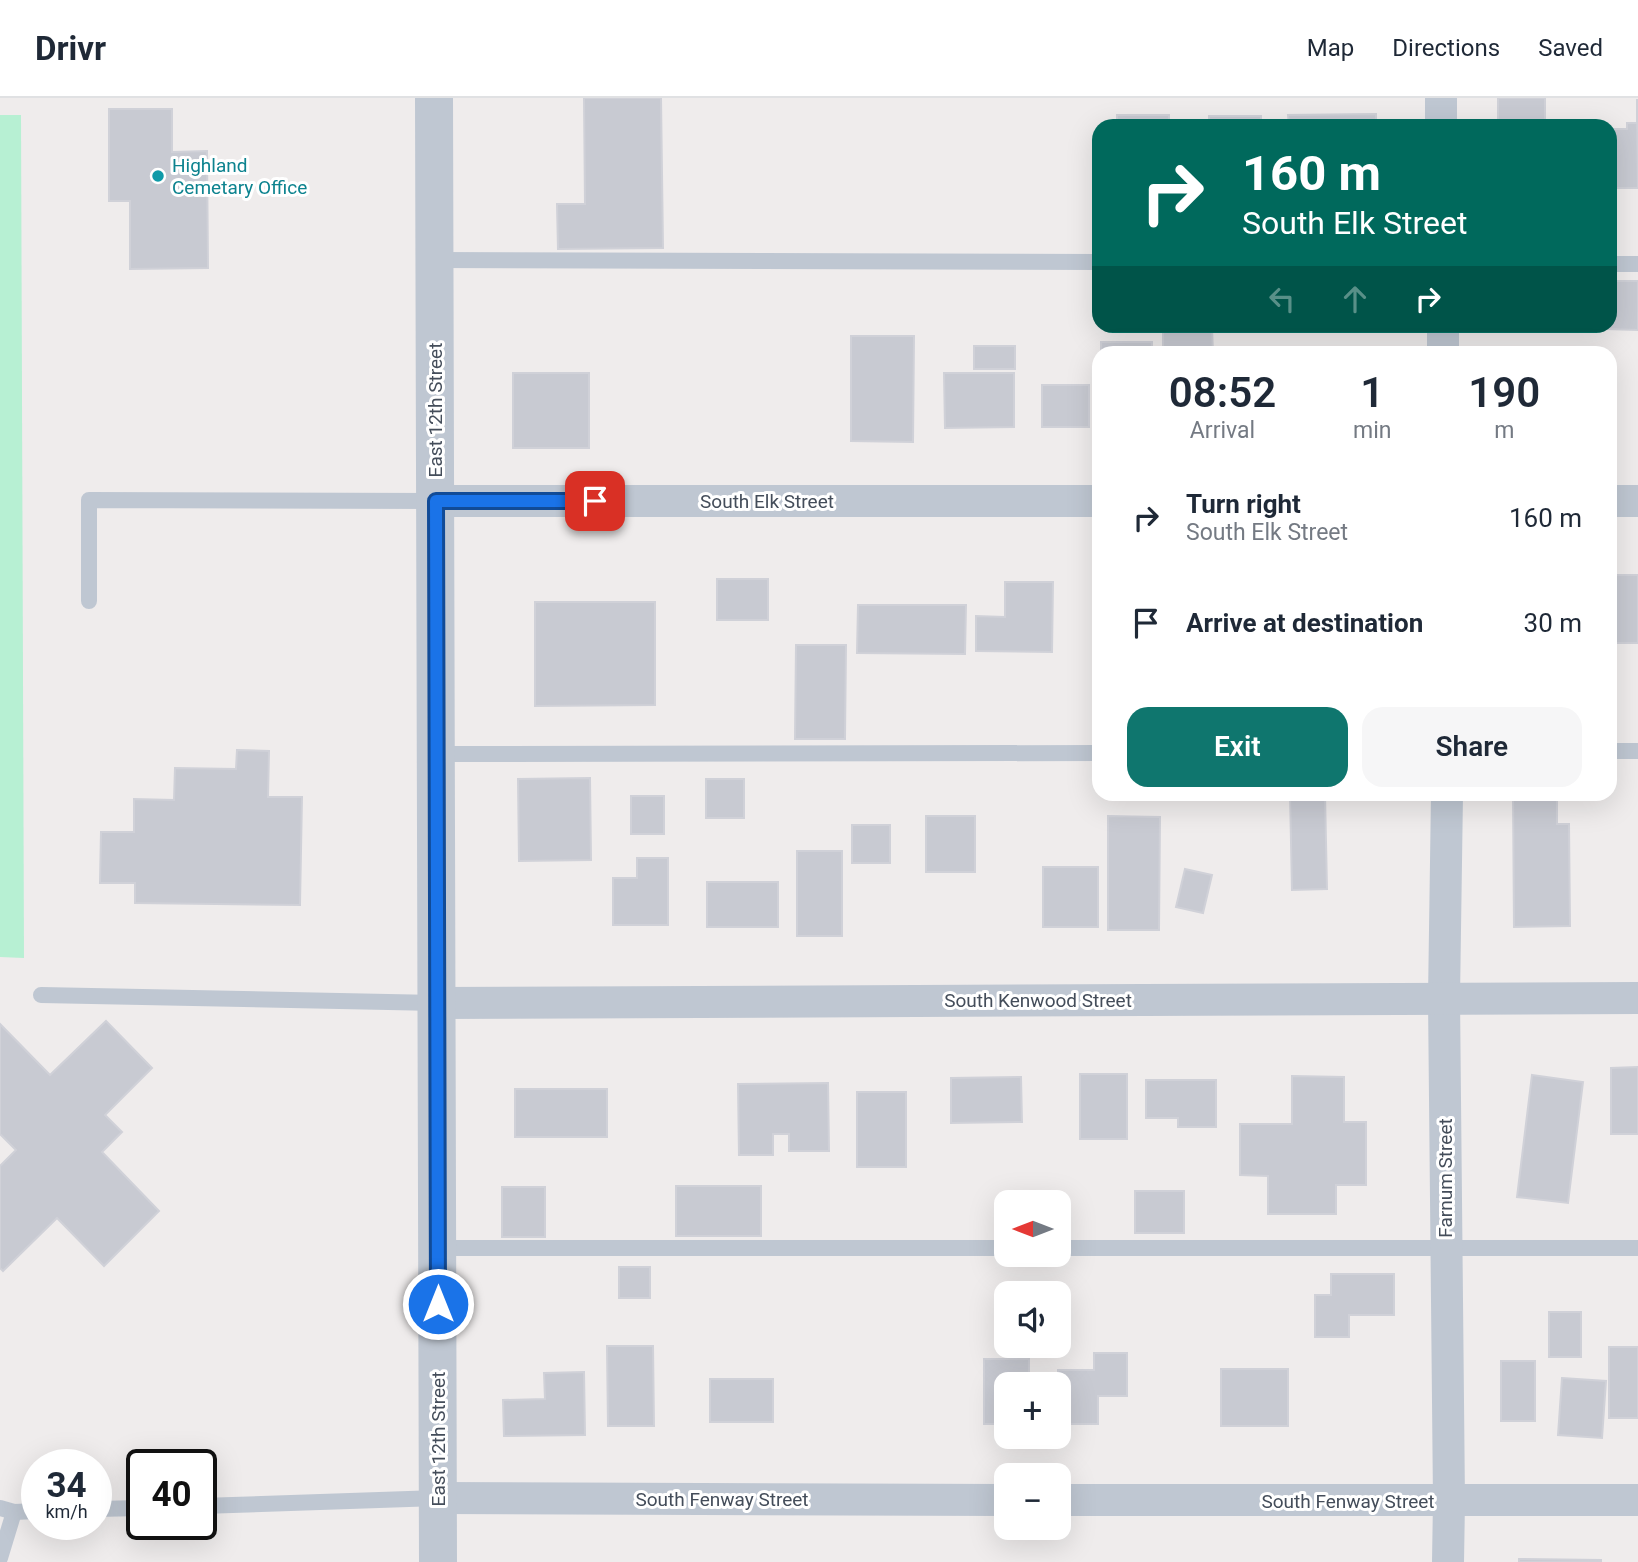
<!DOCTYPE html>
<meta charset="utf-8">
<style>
:root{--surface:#fff;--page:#f6f6f7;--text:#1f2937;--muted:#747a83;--line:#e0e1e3;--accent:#0f766e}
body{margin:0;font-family:Roboto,sans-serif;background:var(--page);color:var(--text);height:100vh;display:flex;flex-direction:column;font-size:26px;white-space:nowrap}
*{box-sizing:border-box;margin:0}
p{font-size:23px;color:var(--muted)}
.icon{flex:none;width:38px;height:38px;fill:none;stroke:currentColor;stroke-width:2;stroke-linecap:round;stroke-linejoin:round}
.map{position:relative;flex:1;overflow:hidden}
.side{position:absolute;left:1092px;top:248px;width:525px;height:455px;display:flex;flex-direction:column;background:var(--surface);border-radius:21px;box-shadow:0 7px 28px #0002}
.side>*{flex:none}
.top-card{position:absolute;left:1092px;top:21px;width:525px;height:214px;border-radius:21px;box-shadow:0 7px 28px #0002;background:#00695c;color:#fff;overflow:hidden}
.needle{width:46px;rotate:270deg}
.controls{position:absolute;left:994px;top:1092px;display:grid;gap:14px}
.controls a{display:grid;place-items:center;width:77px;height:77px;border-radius:14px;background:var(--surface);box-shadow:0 7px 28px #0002;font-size:35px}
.speed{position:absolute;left:21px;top:1351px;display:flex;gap:14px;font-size:35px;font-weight:700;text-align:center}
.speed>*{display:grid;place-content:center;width:91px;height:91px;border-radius:50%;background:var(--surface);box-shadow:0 7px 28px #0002;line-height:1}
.speed small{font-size:18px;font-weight:400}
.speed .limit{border:4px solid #111;border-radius:10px;background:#fff;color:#111}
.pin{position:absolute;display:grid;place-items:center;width:60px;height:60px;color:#fff;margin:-30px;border-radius:14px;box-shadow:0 4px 10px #0006}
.me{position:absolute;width:77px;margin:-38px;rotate:0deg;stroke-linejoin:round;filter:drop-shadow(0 0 5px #0008)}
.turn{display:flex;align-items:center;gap:24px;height:147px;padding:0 35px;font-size:32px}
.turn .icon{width:91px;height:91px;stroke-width:2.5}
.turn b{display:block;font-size:49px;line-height:60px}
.lanes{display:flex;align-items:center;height:66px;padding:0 35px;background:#0003;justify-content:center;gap:35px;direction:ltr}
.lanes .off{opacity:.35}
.eta{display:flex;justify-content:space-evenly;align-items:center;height:119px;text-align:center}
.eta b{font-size:42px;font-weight:600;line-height:49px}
.primary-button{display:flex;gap:14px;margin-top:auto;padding:14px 35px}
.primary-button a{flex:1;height:80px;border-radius:21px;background:var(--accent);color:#fff;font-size:28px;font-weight:600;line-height:80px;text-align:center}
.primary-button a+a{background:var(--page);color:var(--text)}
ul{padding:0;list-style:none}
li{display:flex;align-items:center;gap:21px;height:105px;padding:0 35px}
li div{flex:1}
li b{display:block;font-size:26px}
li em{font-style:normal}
header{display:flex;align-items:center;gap:42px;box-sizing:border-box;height:98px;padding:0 35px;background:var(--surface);border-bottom:2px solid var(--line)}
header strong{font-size:33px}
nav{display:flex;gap:38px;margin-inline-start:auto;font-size:24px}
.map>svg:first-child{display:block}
.green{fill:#b7f0d3}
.building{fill:#c8cad2;stroke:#d0d1d8;stroke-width:2}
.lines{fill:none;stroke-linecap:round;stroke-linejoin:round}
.service{stroke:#bfc7d2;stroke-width:16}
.minor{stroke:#bfc7d2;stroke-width:32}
.tertiary{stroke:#bfc7d2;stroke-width:38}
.route-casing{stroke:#114b97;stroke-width:18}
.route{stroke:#1a73e8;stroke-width:12}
.culture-dot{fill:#0f9aa8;stroke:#fff;stroke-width:2.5}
.labels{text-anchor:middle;stroke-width:6;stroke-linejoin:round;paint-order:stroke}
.culture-label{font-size:19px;fill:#0d838f;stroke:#fff;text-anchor:start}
.street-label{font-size:19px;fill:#444d5a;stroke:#fff}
</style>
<header>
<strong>Drivr</strong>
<nav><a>Map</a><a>Directions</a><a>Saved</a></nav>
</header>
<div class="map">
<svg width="1638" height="1464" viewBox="0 0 1638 1464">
<rect width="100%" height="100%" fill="#efecec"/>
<polygon class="green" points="0,17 21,17 24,860 0,859"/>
<g class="building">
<polygon points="584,0 661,0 663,150 558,151 557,106 585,106"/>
<rect x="1498" y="0" width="47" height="28"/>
<polygon points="1637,1 1638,90 1611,90 1611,31 1627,31 1627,25 1637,25"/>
<polygon points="109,11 172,11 172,54 207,53 208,170 130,171 130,103 109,103"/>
<polygon points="1376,16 1376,28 1289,28 1288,17"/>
<rect x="1117" y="17" width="52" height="11"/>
<rect x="1209" y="18" width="52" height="10"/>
<polygon points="1610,183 1638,183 1638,232 1606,231 1606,228 1610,228"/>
<polygon points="1163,228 1212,228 1213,256 1163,256"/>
<polygon points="851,238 914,238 913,344 851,343"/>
<rect x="1101" y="244" width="51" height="12"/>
<rect x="974" y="248" width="41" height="23"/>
<rect x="513" y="275" width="76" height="75"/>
<polygon points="944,275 1014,275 1014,329 945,330"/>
<rect x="1042" y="287" width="47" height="42"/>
<rect x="1610" y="477" width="28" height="68"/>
<rect x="717" y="481" width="51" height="41"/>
<polygon points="1005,484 1053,484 1052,554 976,553 976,518 1005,519"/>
<polygon points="535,504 655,504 655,607 535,608"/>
<polygon points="858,507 966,507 965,556 857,555"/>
<polygon points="796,547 846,547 845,641 795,641"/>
<polygon points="237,652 269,653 268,699 302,699 300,807 135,805 135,785 100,785 101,734 134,734 134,701 174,702 175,670 236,671"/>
<polygon points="590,680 591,762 519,763 518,681"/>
<rect x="706" y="681" width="38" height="39"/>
<polygon points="1290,696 1325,696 1327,791 1292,792"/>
<polygon points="1513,696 1557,696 1557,726 1569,726 1570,828 1514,829"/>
<rect x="631" y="698" width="33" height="38"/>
<rect x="926" y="718" width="49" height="56"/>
<polygon points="1108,718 1160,719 1159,832 1108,832"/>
<rect x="852" y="727" width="38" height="38"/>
<rect x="797" y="753" width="45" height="85"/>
<polygon points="637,760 668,760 668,827 613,827 613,780 637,780"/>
<rect x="1043" y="769" width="55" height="60"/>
<polygon points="1185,771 1212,777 1203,815 1176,809"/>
<rect x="707" y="784" width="71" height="45"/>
<polygon points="106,923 152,970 105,1017 122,1034 102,1054 159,1113 104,1168 57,1120 3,1173 0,1170 0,1068 16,1052 0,1036 0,926 50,977"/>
<polygon points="1638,969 1638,1036 1611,1036 1611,970"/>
<rect x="1080" y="976" width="47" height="65"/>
<polygon points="1532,977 1583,984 1568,1105 1517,1099"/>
<polygon points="1292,978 1344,979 1344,1024 1366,1024 1366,1087 1336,1087 1336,1116 1268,1116 1268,1078 1240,1077 1240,1026 1292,1026"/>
<polygon points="1021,979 1022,1024 951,1025 951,980"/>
<polygon points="1146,982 1216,982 1216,1029 1178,1029 1178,1020 1146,1020"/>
<polygon points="828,985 829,1053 789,1053 789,1036 773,1036 773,1057 739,1057 738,986"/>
<rect x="515" y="991" width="92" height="48"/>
<rect x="857" y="994" width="49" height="75"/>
<rect x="676" y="1088" width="85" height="50"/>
<rect x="502" y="1089" width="43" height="50"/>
<rect x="1135" y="1093" width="49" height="42"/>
<rect x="619" y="1169" width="31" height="31"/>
<polygon points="1331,1176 1394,1176 1394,1217 1349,1217 1349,1239 1315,1239 1315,1197 1331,1197"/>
<rect x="1549" y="1214" width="32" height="45"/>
<polygon points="607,1248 653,1248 654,1328 608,1328"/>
<rect x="1609" y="1249" width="29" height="71"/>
<polygon points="1094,1255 1127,1255 1127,1298 1098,1298 1098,1326 1059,1326 1058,1272 1094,1272"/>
<polygon points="984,1261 1029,1261 1029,1286 1006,1286 1006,1326 984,1326"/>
<rect x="1501" y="1263" width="34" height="60"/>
<rect x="1221" y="1271" width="67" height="57"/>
<polygon points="584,1274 585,1337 504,1338 503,1302 545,1301 544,1275"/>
<polygon points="1562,1280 1606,1283 1602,1340 1558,1337"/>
<rect x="710" y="1281" width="63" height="43"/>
<polygon points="1519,1461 1601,1462 1601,1464 1519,1464"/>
</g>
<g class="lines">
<g class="service">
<polyline points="435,162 1099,164"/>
<polyline points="1610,166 1638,166"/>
<polyline points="89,503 89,402 436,403"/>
<polyline points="1610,653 1638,653"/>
<polyline points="437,656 1099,655"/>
<polyline points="41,897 437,905"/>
<polyline points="437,1150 1006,1150"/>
<polyline points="1059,1150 1638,1150"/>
<polyline points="201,1408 438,1400"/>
<polyline points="0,1410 14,1414 37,1413"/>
<polyline points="96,1411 142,1410"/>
<polyline points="0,1460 14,1414"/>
</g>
<g class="minor">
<polyline points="1441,0 1441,28"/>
<polyline points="1443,228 1443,256"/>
<polyline points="436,403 1099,403"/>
<polyline points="1610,403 1638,403"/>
<polyline points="1447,696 1444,900 1449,1403 1448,1464"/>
<polyline points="437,905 1638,900"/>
<polyline points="438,1400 1006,1402"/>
<polyline points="1059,1402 1638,1402"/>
</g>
<polyline class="tertiary" points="434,0 438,1464"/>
</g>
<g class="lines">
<g class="route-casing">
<polyline id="route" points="438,1206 436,403 595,403"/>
</g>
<use href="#route" class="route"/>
</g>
<circle class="culture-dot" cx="158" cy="78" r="7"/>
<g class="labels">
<g class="culture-label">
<text x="172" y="74">Highland<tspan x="172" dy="22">Cemetary Office</tspan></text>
</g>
<g class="street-label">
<text transform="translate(435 312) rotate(-90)" y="7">East 12th Street</text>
<text x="767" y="410">South Elk Street</text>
<text x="1038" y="909">South Kenwood Street</text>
<text transform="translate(1445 1080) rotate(-90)" y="7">Farnum Street</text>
<text transform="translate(438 1341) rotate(-90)" y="7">East 12th Street</text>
<text x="722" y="1408">South Fenway Street</text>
<text x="1348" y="1410">South Fenway Street</text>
</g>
</g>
</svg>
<div class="controls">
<a><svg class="needle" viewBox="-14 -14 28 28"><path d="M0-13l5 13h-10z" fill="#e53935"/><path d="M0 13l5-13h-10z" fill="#747a83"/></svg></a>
<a><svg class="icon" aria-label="sound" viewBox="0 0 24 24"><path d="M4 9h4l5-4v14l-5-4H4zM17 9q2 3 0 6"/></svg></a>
<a>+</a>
<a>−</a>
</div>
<div class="speed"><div>34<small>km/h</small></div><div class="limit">40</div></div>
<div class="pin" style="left:595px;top:403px;background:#d93025"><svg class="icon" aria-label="arrive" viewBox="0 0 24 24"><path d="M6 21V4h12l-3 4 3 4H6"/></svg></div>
<svg class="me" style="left:438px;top:1206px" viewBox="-20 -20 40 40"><circle r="17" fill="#1a73e8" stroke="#fff" stroke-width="3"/><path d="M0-11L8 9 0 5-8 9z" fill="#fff"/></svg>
<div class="top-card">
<div class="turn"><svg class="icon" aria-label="right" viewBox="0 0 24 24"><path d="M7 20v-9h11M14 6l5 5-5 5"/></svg><div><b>160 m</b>South Elk Street</div></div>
<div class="lanes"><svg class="icon off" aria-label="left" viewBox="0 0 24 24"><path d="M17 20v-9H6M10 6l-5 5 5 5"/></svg><svg class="icon off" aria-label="ahead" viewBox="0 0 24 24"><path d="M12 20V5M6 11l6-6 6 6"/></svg><svg class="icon" aria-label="right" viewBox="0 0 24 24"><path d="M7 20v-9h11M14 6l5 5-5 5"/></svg></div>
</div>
<section class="side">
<div class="eta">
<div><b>08:52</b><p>Arrival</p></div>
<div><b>1</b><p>min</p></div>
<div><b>190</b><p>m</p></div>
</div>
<ul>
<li><svg class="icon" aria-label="right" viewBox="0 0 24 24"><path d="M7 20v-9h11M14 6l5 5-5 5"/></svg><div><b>Turn right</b><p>South Elk Street</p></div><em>160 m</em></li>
<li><svg class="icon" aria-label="arrive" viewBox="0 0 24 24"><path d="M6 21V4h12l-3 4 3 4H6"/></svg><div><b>Arrive at destination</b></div><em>30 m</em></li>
</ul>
<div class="primary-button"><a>Exit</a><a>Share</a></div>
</section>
</div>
